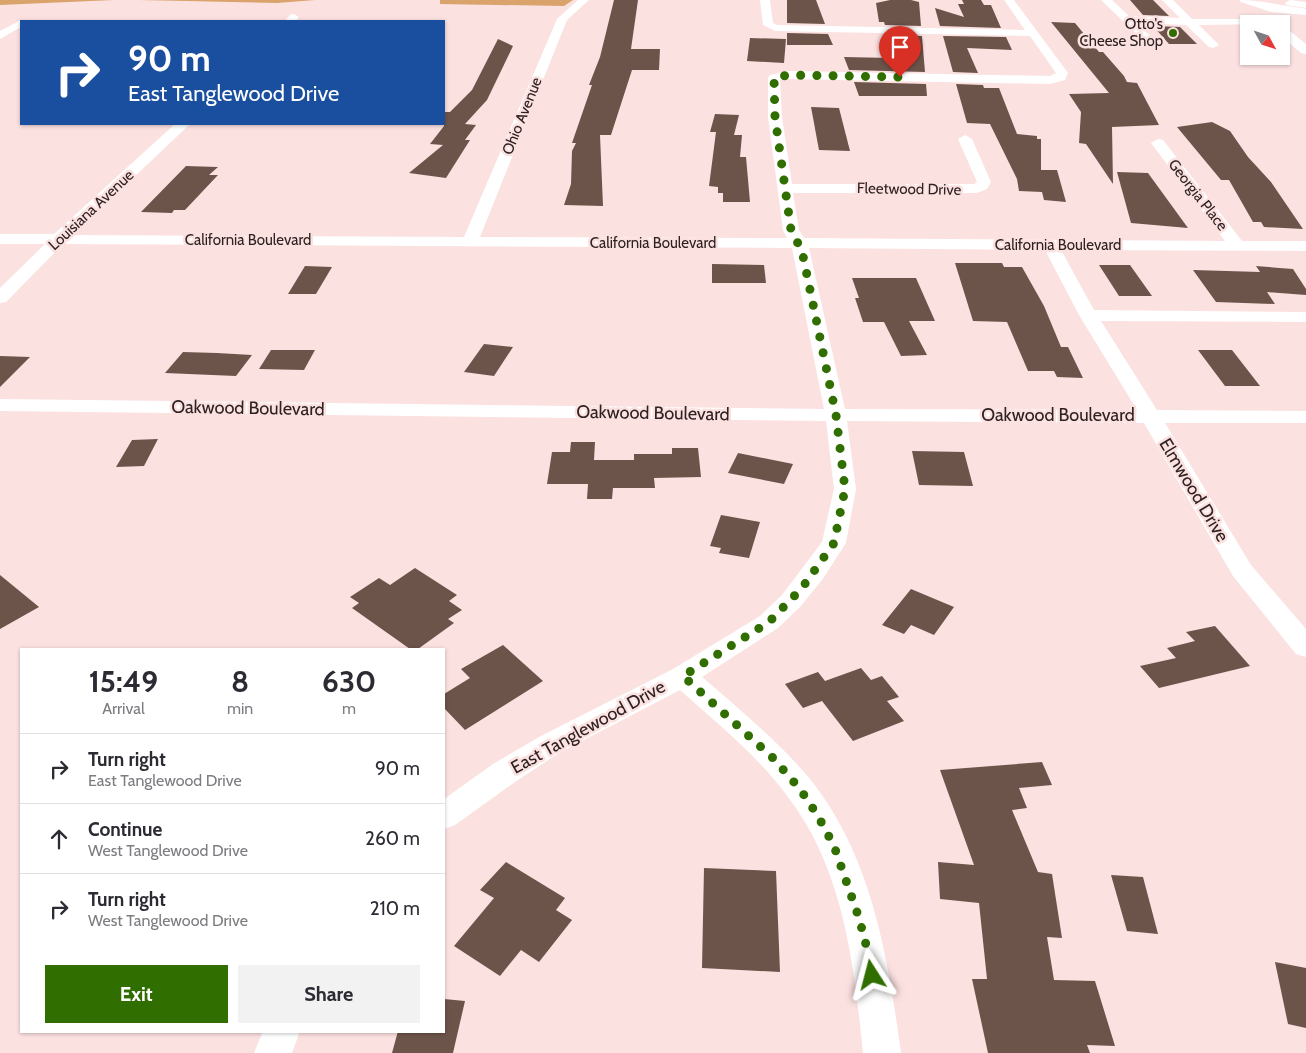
<!DOCTYPE html>
<style>
:root{--surface:#fff;--page:#f2f2f3;--text:#2b2b33;--muted:#7c7c81;--line:#e1e1e2;--accent:#306e00}
body{margin:0;font-family:Cabin,sans-serif;background:var(--page);color:var(--text);height:100vh;display:flex;flex-direction:column;font-size:19px;white-space:nowrap}
*{box-sizing:border-box;margin:0}
p{font-size:16px;color:var(--muted)}
.icon{flex:none;width:28px;height:28px;fill:none;stroke:currentColor;stroke-width:2;stroke-linecap:round;stroke-linejoin:round}
.map{position:relative;flex:1;overflow:hidden}
.details{position:absolute;left:20px;top:648px;width:425px;height:385px;display:flex;flex-direction:column;background:var(--surface);border-radius:0px;box-shadow:0 1px 4px #0004}
.details>*{flex:none}
.guide{position:absolute;left:20px;top:20px;width:425px;height:105px;border-radius:0px;box-shadow:0 1px 4px #0004;background:#1a4fa0;color:#fff;overflow:hidden}
.needle{width:32px;rotate:130deg}
.tools{position:absolute;left:1240px;top:15px;display:grid;gap:10px}
.tools a{display:grid;place-items:center;width:50px;height:50px;border-radius:0px;background:var(--surface);box-shadow:0 1px 4px #0004;font-size:25px}
.pin{position:absolute;display:grid;place-items:center;width:42px;height:42px;color:#fff;margin:-51px -21px;border-radius:50% 50% 50% 0;rotate:-45deg;box-shadow:0 0 5px #0007}
.pin .icon{rotate:45deg}
.me{position:absolute;width:55px;margin:-28px;rotate:351deg;stroke-linejoin:round;filter:drop-shadow(0 0 4px #0008)}
.turn{display:flex;align-items:center;gap:18px;height:105px;padding:0 25px;font-size:22px}
.turn .icon{width:65px;height:65px;stroke-width:2.5}
.turn b{display:block;font-size:35px;line-height:42px}
.eta{display:flex;justify-content:space-evenly;align-items:center;height:85px;text-align:center}
.eta b{font-size:30px;font-weight:800;line-height:35px}
.cta{display:flex;gap:10px;margin-top:auto;padding:10px 25px}
.cta a{flex:1;height:58px;border-radius:0px;background:var(--accent);color:#fff;font-size:20px;font-weight:800;line-height:58px;text-align:center}
.cta a+a{background:var(--page);color:var(--text)}
ul{padding:0;list-style:none}
li{display:flex;align-items:center;gap:15px;height:70px;padding:0 25px;border-top:1px solid var(--line)}
li div{flex:1}
li b{display:block;font-size:19px}
li em{font-style:normal}
.map>svg:first-child{display:block}
.forest{fill:#daa36b}
.building{fill:#6d544a}
.lines{fill:none;stroke-linecap:round;stroke-linejoin:round}
.minor{fill:#fff;fill-rule:evenodd}
.major{fill:#fff;fill-rule:evenodd}
.route{stroke:#306e00;stroke-width:9;stroke-dasharray:0 16.2}
.poi-dot{fill:#306e00;stroke:#fce1e1;stroke-width:2}
.labels{text-anchor:middle;stroke-width:5;stroke-linejoin:round;paint-order:stroke}
.far-poi-label{font-size:15px;fill:#2d2121;stroke:#fce1e1;text-anchor:end}
.far-street-label{font-size:15px;fill:#2d2121;stroke:#fce1e1}
.street-label{font-size:18px;fill:#2d2121;stroke:#fce1e1}
</style>
<div class="map">
<svg width="1306" height="1053" viewBox="0 0 1306 1053">
<rect width="100%" height="100%" fill="#fce1e1"/>
<g class="forest">
<polygon points="0,0 114,0 0,5"/>
<polygon points="139,0 315,0 277,3"/>
<polygon points="440,0 573,0 564,6 440,4"/>
</g>
<g class="building">
<polygon points="614,0 638,0 631,49 660,49 659,70 632,70 611,135 600,135 603,206 564,205 571,184 572,151 576,143 572,143 592,85 589,85 600,57"/>
<polygon points="787,0 816,0 825,24 787,23"/>
<polygon points="890,0 911,0 919,2 921,26 885,25 884,22 879,22 876,3"/>
<polygon points="962,0 981,0 984,5 991,5 1001,28 940,26 935,8 964,17 958,4 964,4"/>
<polygon points="1130,0 1153,0 1169,16 1143,15"/>
<polygon points="1051,22 1075,23 1099,52 1103,52 1124,76 1127,82 1137,83 1159,125 1112,127 1113,184 1086,144 1079,143 1081,112 1069,94 1109,93"/>
<polygon points="1153,26 1180,27 1197,44 1169,44"/>
<polygon points="787,33 828,34 833,45 787,45"/>
<polygon points="887,35 922,36 925,72 849,70 844,57 891,58"/>
<polygon points="943,36 1006,37 1012,50 967,48 978,73 953,72"/>
<polygon points="750,38 786,39 784,63 747,61"/>
<polygon points="498,39 513,46 487,100 465,124 476,125 465,140 470,140 446,178 409,173 443,145 430,144 444,126 444,112 450,112 472,90"/>
<polygon points="854,82 926,84 927,96 859,96"/>
<polygon points="956,84 983,85 984,88 999,88 1017,134 1037,136 1037,139 1041,139 1041,170 1057,170 1066,202 1044,200 1042,192 1019,191 1017,179 990,124 967,123"/>
<polygon points="811,107 839,108 850,151 819,150"/>
<polygon points="715,114 739,115 734,135 742,135 740,157 746,157 750,202 723,202 723,193 718,193 718,187 709,186 716,132 710,132"/>
<polygon points="1212,122 1230,131 1248,157 1271,182 1303,229 1264,227 1261,222 1253,222 1229,180 1221,180 1177,127"/>
<polygon points="186,166 218,167 209,175 218,175 185,210 174,210 172,213 141,212"/>
<polygon points="1117,172 1148,173 1188,228 1131,223"/>
<polygon points="955,263 1002,263 1004,267 1022,267 1044,306 1061,347 1068,347 1083,378 1057,377 1054,371 1028,371 1007,322 973,321"/>
<polygon points="712,264 764,265 766,283 712,283"/>
<polygon points="1099,265 1130,265 1152,296 1119,296"/>
<polygon points="305,266 332,267 316,294 288,294"/>
<polygon points="1256,266 1293,269 1306,289 1306,295 1267,292 1275,304 1216,302 1193,270 1260,272"/>
<polygon points="852,278 916,278 935,321 909,321 927,355 901,356 884,322 863,322 855,298 859,298"/>
<polygon points="484,344 513,347 494,376 464,372"/>
<polygon points="271,350 315,350 304,370 259,369"/>
<polygon points="1198,350 1232,350 1260,386 1225,386"/>
<polygon points="183,352 217,353 252,355 236,376 165,373"/>
<polygon points="0,356 30,357 0,387"/>
<polygon points="158,439 144,466 116,467 132,440"/>
<polygon points="571,442 595,442 594,460 634,460 634,454 672,454 672,448 698,448 701,477 654,478 655,488 613,488 612,499 587,499 588,484 547,484 552,452 570,452"/>
<polygon points="912,451 964,452 973,486 919,485"/>
<polygon points="738,453 793,464 784,484 728,473"/>
<polygon points="721,515 760,522 749,558 719,553 721,548 710,546"/>
<polygon points="415,568 457,595 449,601 462,610 448,619 454,623 418,649 410,649 352,608 359,603 350,597 379,578 390,585"/>
<polygon points="0,575 39,607 0,629"/>
<polygon points="911,589 954,607 934,635 911,625 904,634 882,625"/>
<polygon points="1215,626 1250,666 1159,688 1140,666 1176,658 1167,648 1195,641 1186,632"/>
<polygon points="503,645 543,681 465,730 444,708 444,694 470,678 461,669"/>
<polygon points="861,668 871,680 882,676 899,697 887,701 904,721 853,741 822,701 803,708 785,684 818,672 825,681"/>
<polygon points="1042,762 1052,785 1019,788 1027,808 1012,810 1038,872 1052,874 1062,938 1047,937 1054,980 1095,981 1115,1046 1087,1045 1090,1053 988,1053 972,979 987,979 979,903 940,899 938,862 974,865 940,770"/>
<polygon points="506,862 565,898 556,910 572,920 539,962 521,950 500,976 454,946 494,898 480,890"/>
<polygon points="704,868 776,871 780,972 702,968"/>
<polygon points="1111,875 1143,877 1158,934 1127,931"/>
<polygon points="1275,962 1306,968 1306,1028 1288,1024"/>
<polygon points="444,999 465,1001 453,1053 392,1053 398,1031 444,1031"/>
</g>
<g class="lines">
<g class="minor">
<path d="M578,0H589L567,20L480,237L787,238L783,230L768,117V78L770,75L788,71L1050,76L1056,73L1030,36L775,31L763,25L760,0H770L773,23L777,25L1025,30L1004,0H1014L1068,73L1065,80L1050,84L788,79L780,80L782,117L792,184H974L977,182L958,139L965,135L972,139L991,182L987,189L977,193H793L799,230L804,238L1225,241L1151,143L1158,139L1163,140L1242,241H1306V251L1061,250L1094,310L1306,312V322L1101,321L1157,410L1306,411V423H1165L1251,565L1306,629V657L1296,654L1233,576L1144,423L847,421L856,489L846,543L822,580L800,607L778,628L702,677C739,709 778,741 810,779C872,856 888,958 901,1053H863C854,965 844,870 788,797C758,756 718,724 680,690L559,753L515,782L455,825L444,829V799L493,764L539,737L673,669L760,616L782,595L822,542L834,489L826,421L0,411V399L824,409L792,248L63,244L6,302L0,303V288L45,244H0V234H54L175,124H190L73,235L464,237L557,19ZM809,248L1045,250L1079,315L1137,410L845,409Z"/>
<polygon points="1101,0 1112,0 1129,16 1180,18 1162,0 1173,0 1192,19 1271,19 1276,22 1275,24 1199,25 1219,45 1213,48 1209,47 1186,25 1136,23 1158,43 1152,46 1148,45"/>
<polygon points="1290,0 1306,2 1306,8 1286,5 1285,3"/>
<polygon points="294,14 299,17 296,21 285,21 290,15"/>
<polygon points="21,20 25,21 21,21 21,27 0,39 0,31"/>
<polygon points="263,1031 300,1031 292,1053 254,1053"/>
</g>
<g class="major">
<path d="M1239,0C1261,0 1281,6 1303,8L1306,9V15L1271,12L1241,2Z"/>
<polygon points="1281,26 1285,27 1306,44 1306,54 1301,53 1281,36"/>
</g>
</g>
<g class="lines">
<polyline class="route" points="872,975 869,956 859,918 834,846 818,816 800,789 773,758 683,676 769,622 802,588 834,543 845,489 836,415 802,251 791,230 775,117 774,78 788,75 900,77"/>
</g>
<circle class="poi-dot" cx="1173" cy="33" r="5"/>
<g class="labels">
<g class="far-poi-label">
<text x="1163" y="29">Otto's<tspan x="1163" dy="17">Cheese Shop</tspan></text>
</g>
<g class="far-street-label">
<text transform="translate(522 116) rotate(-68)" y="5">Ohio Avenue</text>
<text transform="translate(909 189) rotate(1)" y="5">Fleetwood Drive</text>
<text transform="translate(1198 195) rotate(52)" y="5">Georgia Place</text>
<text transform="translate(91 210) rotate(-43)" y="5">Louisiana Avenue</text>
<text x="248" y="245">California Boulevard</text>
<text x="653" y="248">California Boulevard</text>
<text x="1058" y="250">California Boulevard</text>
</g>
<g class="street-label">
<text transform="translate(248 408) rotate(1)" y="6">Oakwood Boulevard</text>
<text transform="translate(653 413) rotate(1)" y="6">Oakwood Boulevard</text>
<text x="1058" y="421">Oakwood Boulevard</text>
<text transform="translate(1194 490) rotate(59)" y="6">Elmwood Drive</text>
<text transform="translate(588 727) rotate(-29)" y="6">East Tanglewood Drive</text>
</g>
</g>
</svg>
<div class="tools">
<a><svg class="needle" viewBox="-14 -14 28 28"><path d="M0-13l5 13h-10z" fill="#e53935"/><path d="M0 13l5-13h-10z" fill="#7c7c81"/></svg></a>
</div>
<div class="pin" style="left:900px;top:77px;background:#d93025"><svg class="icon" aria-label="arrive" viewBox="0 0 24 24"><path d="M6 21V4h12l-3 4 3 4H6"/></svg></div>
<svg class="me" style="left:872px;top:975px" viewBox="-20 -20 40 40"><path d="M0-17L14 15 0 8-14 15z" fill="#306e00" stroke="#fff" stroke-width="4"/></svg>
<div class="guide">
<div class="turn"><svg class="icon" aria-label="right" viewBox="0 0 24 24"><path d="M7 20v-9h11M14 6l5 5-5 5"/></svg><div><b>90 m</b>East Tanglewood Drive</div></div>
</div>
<section class="details">
<div class="eta">
<div><b>15:49</b><p>Arrival</p></div>
<div><b>8</b><p>min</p></div>
<div><b>630</b><p>m</p></div>
</div>
<ul>
<li><svg class="icon" aria-label="right" viewBox="0 0 24 24"><path d="M7 20v-9h11M14 6l5 5-5 5"/></svg><div><b>Turn right</b><p>East Tanglewood Drive</p></div><em>90 m</em></li>
<li><svg class="icon" aria-label="ahead" viewBox="0 0 24 24"><path d="M12 20V5M6 11l6-6 6 6"/></svg><div><b>Continue</b><p>West Tanglewood Drive</p></div><em>260 m</em></li>
<li><svg class="icon" aria-label="right" viewBox="0 0 24 24"><path d="M7 20v-9h11M14 6l5 5-5 5"/></svg><div><b>Turn right</b><p>West Tanglewood Drive</p></div><em>210 m</em></li>
</ul>
<div class="cta"><a>Exit</a><a>Share</a></div>
</section>
</div>
